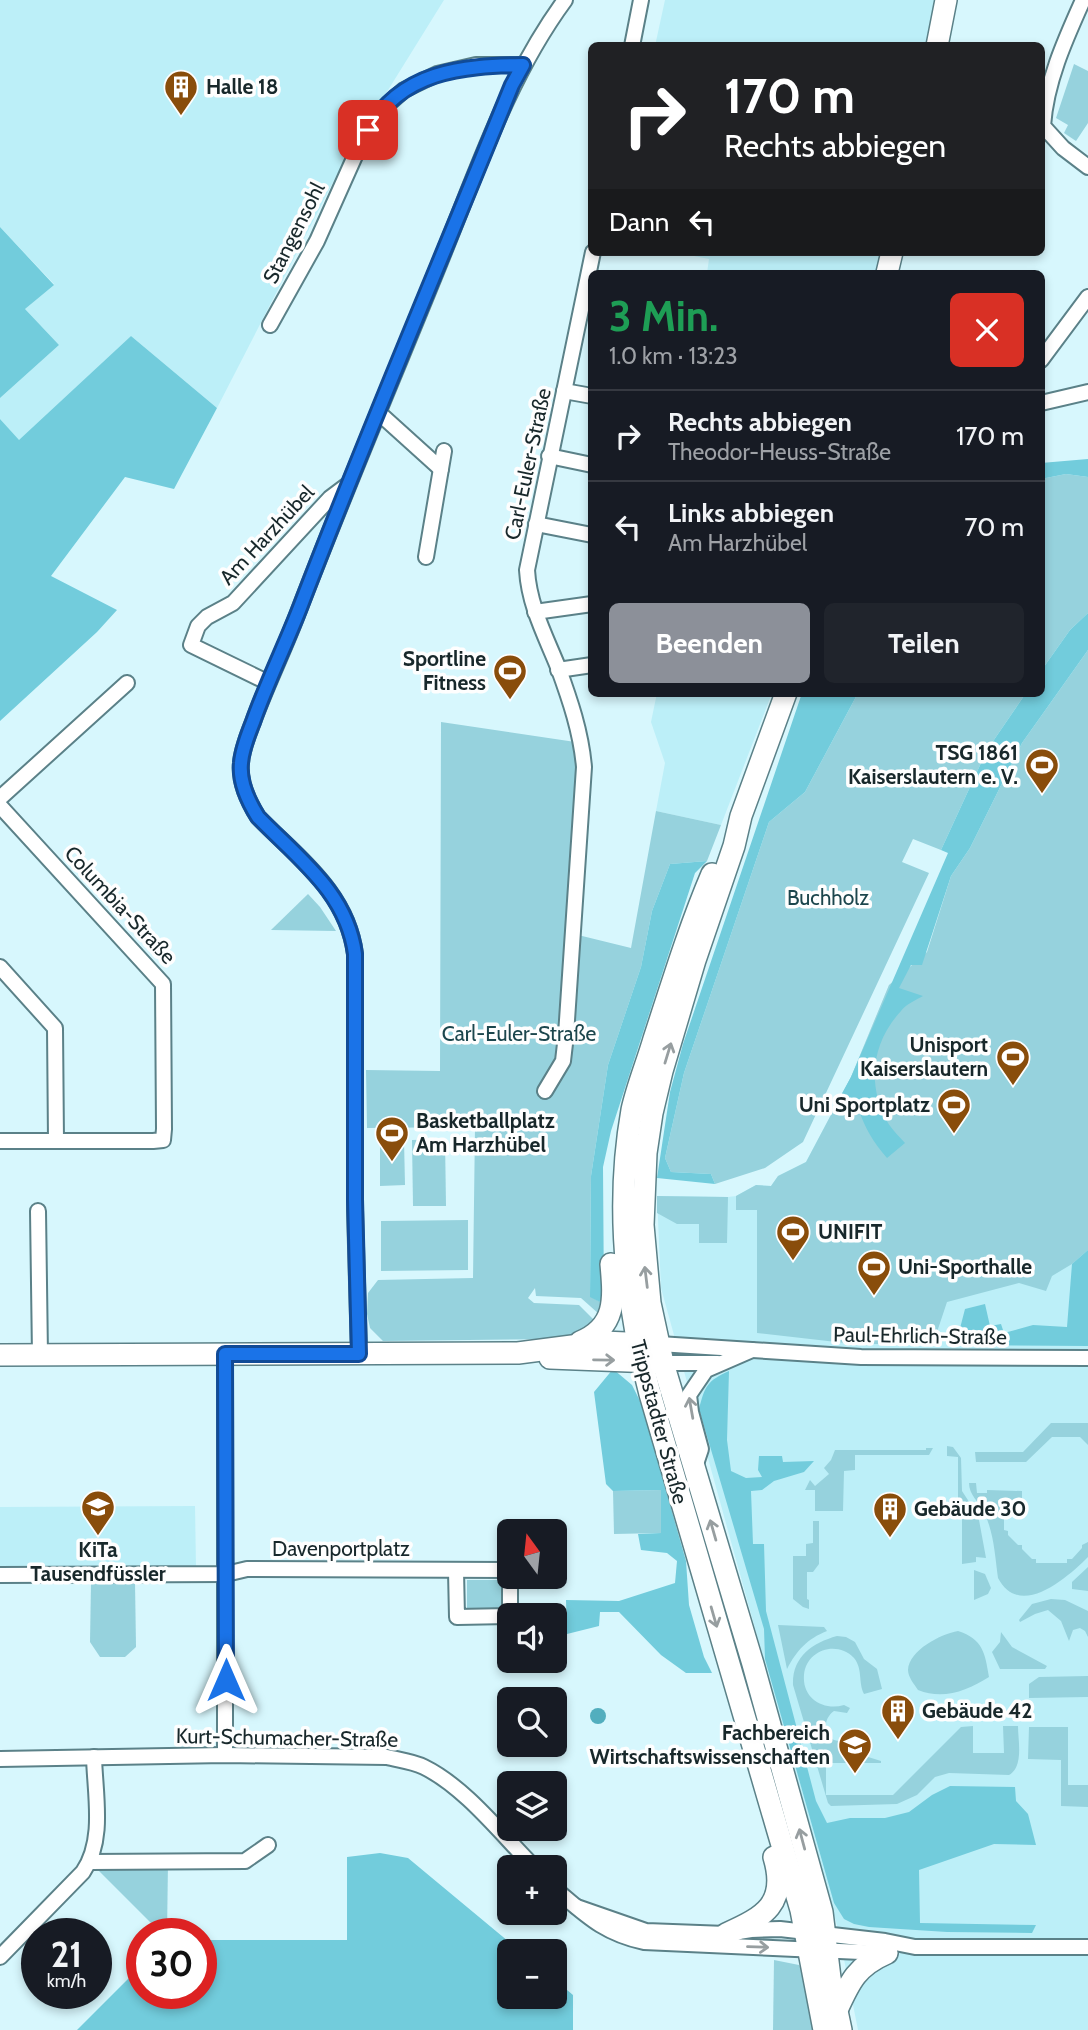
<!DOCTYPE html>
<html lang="de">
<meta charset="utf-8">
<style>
:root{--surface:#171b24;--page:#20242c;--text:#f1f3f6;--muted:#9ea1a6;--line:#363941;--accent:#8c9099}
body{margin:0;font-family:Cabin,sans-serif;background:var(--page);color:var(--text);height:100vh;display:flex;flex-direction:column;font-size:26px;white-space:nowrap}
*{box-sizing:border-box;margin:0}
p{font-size:23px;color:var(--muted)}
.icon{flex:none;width:38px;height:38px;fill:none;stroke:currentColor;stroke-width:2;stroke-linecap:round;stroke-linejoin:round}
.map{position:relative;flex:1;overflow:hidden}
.drawer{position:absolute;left:588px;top:270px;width:457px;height:427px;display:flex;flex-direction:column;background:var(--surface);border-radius:10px;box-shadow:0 4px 10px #0003}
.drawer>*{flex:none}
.hud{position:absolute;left:588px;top:42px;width:457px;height:214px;border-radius:10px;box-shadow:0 4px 10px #0003;background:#202124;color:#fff;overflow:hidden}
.needle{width:46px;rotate:345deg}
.controls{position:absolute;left:497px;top:1519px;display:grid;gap:14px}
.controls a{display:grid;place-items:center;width:70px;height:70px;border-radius:10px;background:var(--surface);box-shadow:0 4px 10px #0003;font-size:35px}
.speed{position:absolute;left:21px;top:1918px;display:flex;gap:14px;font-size:35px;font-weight:700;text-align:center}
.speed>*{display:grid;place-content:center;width:91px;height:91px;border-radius:50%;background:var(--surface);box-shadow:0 4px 10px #0003;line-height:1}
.speed small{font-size:18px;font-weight:400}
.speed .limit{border:10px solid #d22;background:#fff;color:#111}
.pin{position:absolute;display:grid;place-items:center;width:60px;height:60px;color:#fff;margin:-30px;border-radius:14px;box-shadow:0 4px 10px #0006}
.me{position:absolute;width:77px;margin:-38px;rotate:0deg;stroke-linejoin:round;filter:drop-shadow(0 0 5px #0008)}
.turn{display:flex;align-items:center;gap:24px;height:147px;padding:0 21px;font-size:32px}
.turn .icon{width:91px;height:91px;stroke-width:2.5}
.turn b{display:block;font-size:49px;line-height:60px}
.then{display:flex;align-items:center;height:66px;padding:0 21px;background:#0003;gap:14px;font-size:26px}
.round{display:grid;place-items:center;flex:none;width:74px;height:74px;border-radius:10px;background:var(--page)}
.summary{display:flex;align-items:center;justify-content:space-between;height:119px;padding:0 21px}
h1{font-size:42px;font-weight:700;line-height:52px;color:#1e9e55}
.primary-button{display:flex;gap:14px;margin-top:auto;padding:14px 21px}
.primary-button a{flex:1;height:80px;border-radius:10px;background:var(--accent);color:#fff;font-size:28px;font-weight:700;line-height:80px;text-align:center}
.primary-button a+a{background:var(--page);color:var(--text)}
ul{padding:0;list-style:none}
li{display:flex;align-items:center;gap:21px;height:91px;padding:0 21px;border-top:2px solid var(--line)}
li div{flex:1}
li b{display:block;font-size:26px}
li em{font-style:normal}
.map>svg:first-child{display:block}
.built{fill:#bceff8}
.green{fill:#96d2dd}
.forest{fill:#72ccdc}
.water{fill:#52aebe}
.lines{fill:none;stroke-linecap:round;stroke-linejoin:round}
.street-casing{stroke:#5b8188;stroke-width:18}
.secondary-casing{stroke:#5b8188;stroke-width:24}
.street{stroke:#fff;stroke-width:14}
.secondary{stroke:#fff;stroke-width:21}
.oneway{stroke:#979ea0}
.route-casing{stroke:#114b97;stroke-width:18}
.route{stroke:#1a73e8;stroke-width:12}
.labels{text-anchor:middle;stroke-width:7;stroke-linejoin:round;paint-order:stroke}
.poi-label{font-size:21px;font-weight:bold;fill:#18282b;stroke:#fefefe;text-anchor:start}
.street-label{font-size:21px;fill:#18282b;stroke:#fefefe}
.park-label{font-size:21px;fill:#1c464d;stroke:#fefefe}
</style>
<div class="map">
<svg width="1088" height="2030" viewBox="0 0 1088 2030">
<rect width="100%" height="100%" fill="#d7f7fd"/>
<g class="built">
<polygon points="0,0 444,0 344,161 217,408 131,336 19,441 0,419 0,398 59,345 25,309 54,284 0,227"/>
<polygon points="665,0 955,0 946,45 655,46"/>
<polygon points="674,252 882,252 877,273 707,273 709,259"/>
<polygon points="657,693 772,693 721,825 656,811 665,763 651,722"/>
<polygon points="1088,916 1088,2030 858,2030 838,1929 661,1288 657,1196 728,1197 736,1196 756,1185 771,1186 778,1176 806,1162 851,1077 889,985"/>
<polygon points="195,1506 196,1568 0,1568 0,1507"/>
</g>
<g class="green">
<polygon points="1074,64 1088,71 1088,123 1076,141 1064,133 1068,125 1056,118"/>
<polygon points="1066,474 1088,477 1088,613 1070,630 1041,671 1041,479"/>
<polygon points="1088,650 1088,1250 1072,1264 1052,1276 1046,1291 1019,1283 947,1302 933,1344 854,1344 757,1333 757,1210 736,1210 736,1196 756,1185 771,1186 778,1176 806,1162 851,1077 889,985 927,952 951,876 970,848 1022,743"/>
<polygon points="858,693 1026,693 987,750 941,850 913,839 902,862 929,873 803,1142 765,1168 715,1184 711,1174 671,1172 665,1158 684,1073 769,822 805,792"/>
<polygon points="441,722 582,743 574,934 631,948 656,811 721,825 707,861 670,864 652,911 641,967 608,1065 591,1176 590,1296 604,1304 599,1314 581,1298 536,1296 535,1288 528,1298 534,1303 579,1305 595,1321 583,1330 561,1339 383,1341 370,1328 367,1314 368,1293 378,1280 473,1278 475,1127 367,1128 366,1070 440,1071"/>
<polygon points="308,894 320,907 336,931 271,930"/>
<polygon points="445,1139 446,1206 413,1206 412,1140"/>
<polygon points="404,1140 405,1185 380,1186 380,1141"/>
<polygon points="657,1196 728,1197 727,1243 699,1243 699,1224 677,1224 657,1213"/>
<polygon points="468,1220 468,1270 381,1271 381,1221"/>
<polygon points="1051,1423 1088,1423 1088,1445 1080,1437 1052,1437 1026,1462 976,1462 975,1452 1023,1452"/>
<polygon points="947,1446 953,1447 961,1458 962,1491 975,1511 958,1511 958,1457 947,1456"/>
<polygon points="926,1448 933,1448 929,1455 855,1455 855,1470 844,1471 843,1511 815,1511 815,1490 805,1490 810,1480 815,1486 829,1474 824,1468 831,1460 835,1450 926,1450"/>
<path d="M969,1483H976L977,1493H987V1490L1022,1491V1499H1018L1008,1510V1514H1004V1530L1008,1531V1535L1018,1545H1022V1549L1032,1559H1036V1563H1067V1559H1072L1082,1548V1545L1088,1542V1557C1068,1577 1020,1620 998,1578C995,1556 994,1533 984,1512C979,1502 969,1495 969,1483Z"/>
<polygon points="661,1490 661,1533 614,1534 613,1491"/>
<polygon points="962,1515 976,1515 979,1520 986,1558 976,1557 976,1562 962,1564"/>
<polygon points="813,1521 819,1521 819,1564 813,1572 807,1572 807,1599 809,1600 809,1609 803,1607 793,1599 793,1556 806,1556 806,1544 813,1543"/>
<polygon points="1088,1567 1088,1591 1072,1589 1072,1582"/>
<polygon points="974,1570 985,1574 991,1588 988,1594 974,1600"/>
<rect x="467" y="1580" width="35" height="31"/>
<polygon points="135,1582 136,1647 125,1657 100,1657 90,1642 91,1583"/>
<polygon points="1051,1599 1065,1600 1088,1611 1088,1637 1085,1631 1080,1628 1073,1630 1069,1641 1061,1621 1048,1610 1035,1614 1020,1622 1019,1620 1032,1604"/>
<path d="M778,1625L824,1627L827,1631C807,1639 797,1650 787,1669Z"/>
<path d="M958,1631C983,1639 985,1653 989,1677C967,1691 943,1700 918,1690C914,1684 908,1677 908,1670C909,1650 941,1634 958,1631Z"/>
<polygon points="1001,1632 1012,1647 1047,1666 1045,1669 1000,1669 992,1652 1000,1642"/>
<path d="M837,1636L846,1637L855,1642L864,1659L877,1669L882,1689L864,1694C858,1682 863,1669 854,1658C837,1640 806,1650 804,1675C802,1699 824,1711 844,1705L850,1708L847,1713L834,1711C817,1723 829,1750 848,1738L851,1742L846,1747L847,1756L857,1761L865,1756L881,1761V1763H826V1795H893L961,1727L973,1726V1753H1004L1003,1726H1018C1018,1741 1024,1766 1009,1775L949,1773L935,1777L917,1795L897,1804L831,1806L828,1803L793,1685C792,1657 812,1643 837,1636Z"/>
<polygon points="1088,1676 1088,1697 1029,1698 1029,1684 1039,1677"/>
<polygon points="1029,1727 1068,1727 1068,1785 1088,1785 1088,1807 1061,1806 1061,1760 1028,1759"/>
<polygon points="90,1862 168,1862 167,1934 162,1934"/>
<polygon points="774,1960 799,1965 804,1973 818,2030 773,2030"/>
</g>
<g class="forest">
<polygon points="0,227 54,285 25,309 59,345 0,398"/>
<polygon points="131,336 217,408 174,489 125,477 51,576 117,610 97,632 0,721 0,419 19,440"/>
<polygon points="1088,459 1088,477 1066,474 1041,479 1041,463"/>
<path d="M1088,613V650L1022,743L970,848L951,876L922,965H911L899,988L923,996C916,1000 906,1004 901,1011C873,1041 867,1081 885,1117C889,1127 898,1135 905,1143L887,1158C873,1142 865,1128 858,1108H834L851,1077L948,853L941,850L987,750L1026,693H1041V671L1070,630Z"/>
<polygon points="802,693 858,693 805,792 769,822 684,1073 665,1158 671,1172 711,1174 715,1184 657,1178 670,1092 683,1044"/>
<polygon points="707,861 695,873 611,1131 603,1167 604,1304 590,1297 591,1176 608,1065 641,967 652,911 670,864"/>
<polygon points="1088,1250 1088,1346 948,1345 948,1333 958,1336 965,1309 985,1304 990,1326 1001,1324 1004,1333 1033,1325 1067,1327 1072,1264"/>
<polygon points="613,1369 632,1385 641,1403 686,1561 689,1605 704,1657 712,1673 686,1673 661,1655 619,1612 600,1612 599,1626 567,1634 566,1600 619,1601 675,1583 677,1561 667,1553 641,1550 638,1534 661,1533 661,1490 613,1491 606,1484 594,1392"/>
<path d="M729,1371L727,1440L731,1471L746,1478L762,1477L758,1470L759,1456H782L783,1462L814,1461L804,1472L774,1481L762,1490L751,1491L753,1544H764L766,1611L816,1801L827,1823L850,1818H885L909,1812L932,1795L950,1786L1015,1787L1016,1801L1028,1814L1036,1845L994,1844L919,1870L920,1923L1036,1925L1032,1933L947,1932L869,1927L854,1924L844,1919L834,1903L765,1659L764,1629L699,1409C705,1386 707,1381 729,1371Z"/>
<polygon points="380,1853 408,1858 520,1951 509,1951 509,1997 555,1997 555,1980 573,1995 573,2030 77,2030 142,1965 142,1993 201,1993 201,1940 347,1940 347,1857"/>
</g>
<circle class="water" cx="598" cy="1716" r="8"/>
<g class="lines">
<g class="street-casing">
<g id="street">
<path d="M1083,0C1065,40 1046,82 1043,126L1063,148L1088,167"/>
<polyline points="632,46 641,0"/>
<polyline points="270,325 317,241 359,147 377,114 404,90 437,74 476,65 523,65"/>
<polyline points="1041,360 1088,297"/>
<polyline points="564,391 592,396"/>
<polyline points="1041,403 1088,392"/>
<polyline points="379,413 441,469"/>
<polyline points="549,456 592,465"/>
<polyline points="536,524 592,535"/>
<polyline points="426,557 444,451"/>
<polyline points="535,612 592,604"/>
<polyline points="558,670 592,665"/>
<polyline points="267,682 191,645 198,626 207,617 233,603 330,498 346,486"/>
<polyline points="0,798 127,683"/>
<polyline points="0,806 163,984 164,1129 163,1140 153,1141 0,1141"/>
<polyline points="0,967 55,1028 56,1141"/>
<path d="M545,1091L563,1061L566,1035L584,767C581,732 570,700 558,667C545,635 529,605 527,570L593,252"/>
<polyline points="38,1211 40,1355"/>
<polyline points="659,1344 861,1357 1088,1358"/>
<path d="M359,1354L355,1210V954C347,892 299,859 258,817C248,801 239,782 241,763C242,749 248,735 253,722C267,684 285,648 299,610C344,493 393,378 440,262C477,172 507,79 565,0"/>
<polyline points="663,1363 718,1363"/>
<polyline points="695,1467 701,1449 691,1412 689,1395 706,1370 752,1350"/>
<polyline points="456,1571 457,1617 509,1616"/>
<polyline points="0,1575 226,1574 247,1569 509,1570"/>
<polyline points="510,1615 510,1577"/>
<polyline points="555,1616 558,1615"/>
<polyline points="225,1755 225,1354"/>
<path d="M0,1759L225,1755L387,1757C399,1760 412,1761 424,1767C465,1787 502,1835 534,1867"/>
<polyline points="90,1862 245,1861 268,1845"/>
<path d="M555,1889C586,1915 603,1933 644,1942L883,1953"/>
<polyline points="577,1907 646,1931 726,1934 751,1930 780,1929 885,1941 915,1947 1088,1947"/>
<path d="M0,1957L83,1872C105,1840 95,1795 94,1757"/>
</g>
</g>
<g class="secondary-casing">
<g id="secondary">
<polyline points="937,46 946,0"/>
<polyline points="887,273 892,252"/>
<polyline points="786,693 741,816 734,846 695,960 662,1071 652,1113 646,1153 643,1225 650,1303 663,1363 753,1664 822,1912 830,1978 841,2030"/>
<path d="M712,874C689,928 672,984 654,1039C647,1063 637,1087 632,1110C615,1206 625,1300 650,1394L801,1910L824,2030"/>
<path d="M580,1342C617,1327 614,1298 611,1264"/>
<polyline points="0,1355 518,1353 603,1342 650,1344"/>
<polyline points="550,1358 654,1362"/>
<path d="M726,1934C764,1917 788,1904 774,1857"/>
<path d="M837,2010C850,1981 857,1966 887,1953"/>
</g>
</g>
<use href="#street" class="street"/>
<use href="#secondary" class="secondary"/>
</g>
<defs><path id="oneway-shaft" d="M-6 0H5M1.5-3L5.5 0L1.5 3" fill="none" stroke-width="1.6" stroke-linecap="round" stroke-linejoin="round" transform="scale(1.75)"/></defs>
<g class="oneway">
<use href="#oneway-shaft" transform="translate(668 1053) rotate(-73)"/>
<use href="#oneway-shaft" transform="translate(646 1277) rotate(-97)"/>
<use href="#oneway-shaft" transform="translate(604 1360) rotate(1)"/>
<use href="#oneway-shaft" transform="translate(691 1408) rotate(-100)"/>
<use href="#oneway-shaft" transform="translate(713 1530) rotate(-106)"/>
<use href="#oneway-shaft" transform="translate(714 1617) rotate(74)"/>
<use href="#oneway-shaft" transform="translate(802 1839) rotate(-105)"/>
<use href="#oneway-shaft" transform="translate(758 1947) rotate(2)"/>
</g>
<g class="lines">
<g class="route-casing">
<path id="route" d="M226,1680L225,1354H359L355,1199V954C347,893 299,859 258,817C248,801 239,782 241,763C242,749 248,735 253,722C267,682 286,644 301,605C368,430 442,258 512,85L523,65C462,66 401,71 368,130"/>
</g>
<use href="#route" class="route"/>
</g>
<defs>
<g id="building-pin" transform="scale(1.75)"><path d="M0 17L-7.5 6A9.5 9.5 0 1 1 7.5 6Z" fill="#894d0b" stroke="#fefefe"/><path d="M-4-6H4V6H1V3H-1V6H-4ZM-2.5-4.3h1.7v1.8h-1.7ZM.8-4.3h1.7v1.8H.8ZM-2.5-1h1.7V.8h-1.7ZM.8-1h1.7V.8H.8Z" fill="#fff"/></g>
<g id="stadium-pin" transform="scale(1.75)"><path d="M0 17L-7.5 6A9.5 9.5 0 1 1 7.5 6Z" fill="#894d0b" stroke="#fefefe"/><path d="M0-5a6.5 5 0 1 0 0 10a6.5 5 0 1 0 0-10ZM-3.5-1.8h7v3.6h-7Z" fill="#fff"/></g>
<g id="school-pin" transform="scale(1.75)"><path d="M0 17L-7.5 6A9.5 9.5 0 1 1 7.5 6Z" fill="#894d0b" stroke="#fefefe"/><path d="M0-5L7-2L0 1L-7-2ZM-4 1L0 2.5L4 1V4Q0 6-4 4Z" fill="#fff"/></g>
<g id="university-pin" transform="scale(1.75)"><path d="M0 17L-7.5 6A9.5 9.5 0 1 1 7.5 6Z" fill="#894d0b" stroke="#fefefe"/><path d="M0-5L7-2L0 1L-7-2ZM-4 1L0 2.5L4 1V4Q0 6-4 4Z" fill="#fff"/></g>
</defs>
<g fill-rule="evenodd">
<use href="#building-pin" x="181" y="87"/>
<use href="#stadium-pin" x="510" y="671"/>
<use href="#stadium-pin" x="1042" y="765"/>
<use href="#stadium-pin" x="1013" y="1057"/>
<use href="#stadium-pin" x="954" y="1105"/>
<use href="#stadium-pin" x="392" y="1133"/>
<use href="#stadium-pin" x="793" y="1232"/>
<use href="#stadium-pin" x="874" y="1267"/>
<use href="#school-pin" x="98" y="1507"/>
<use href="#building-pin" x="890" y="1509"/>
<use href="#building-pin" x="898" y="1711"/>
<use href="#university-pin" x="855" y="1745"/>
</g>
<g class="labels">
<g class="poi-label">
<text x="206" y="94">Halle 18</text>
<text x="486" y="666" text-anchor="end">Sportline<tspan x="486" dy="24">Fitness</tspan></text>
<text x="1018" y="760" text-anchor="end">TSG 1861<tspan x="1018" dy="24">Kaiserslautern e. V.</tspan></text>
<text x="988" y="1052" text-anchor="end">Unisport<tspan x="988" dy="24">Kaiserslautern</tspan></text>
<text x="930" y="1112" text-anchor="end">Uni Sportplatz</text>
<text x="416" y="1128">Basketballplatz<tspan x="416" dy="24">Am Harzhübel</tspan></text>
<text x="818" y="1239">UNIFIT</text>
<text x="898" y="1274">Uni-Sporthalle</text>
<text x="914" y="1516">Gebäude 30</text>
<text x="98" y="1557" text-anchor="middle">KiTa<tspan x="98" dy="24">Tausendfüssler</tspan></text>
<text x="922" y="1718">Gebäude 42</text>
<text x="830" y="1740" text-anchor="end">Fachbereich<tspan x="830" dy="24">Wirtschaftswissenschaften</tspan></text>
</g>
<g class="street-label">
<text transform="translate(294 233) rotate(-63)" y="7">Stangensohl</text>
<text transform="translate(528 464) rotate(-78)" y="7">Carl-Euler-Straße</text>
<text transform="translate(267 535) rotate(-47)" y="7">Am Harzhübel</text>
<text transform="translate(120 905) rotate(47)" y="7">Columbia-Straße</text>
<text transform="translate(920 1336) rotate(1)" y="7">Paul-Ehrlich-Straße</text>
<text transform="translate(659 1422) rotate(75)" y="7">Trippstadter Straße</text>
<text x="341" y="1556">Davenportplatz</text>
<text transform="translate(287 1738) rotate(1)" y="7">Kurt-Schumacher-Straße</text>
</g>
<g class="park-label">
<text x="828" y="905">Buchholz</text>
<text x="519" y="1041">Carl-Euler-Straße</text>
</g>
</g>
</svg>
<div class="controls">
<a><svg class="needle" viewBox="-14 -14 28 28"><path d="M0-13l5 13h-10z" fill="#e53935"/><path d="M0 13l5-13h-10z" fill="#9ea1a6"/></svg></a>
<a><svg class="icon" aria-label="sound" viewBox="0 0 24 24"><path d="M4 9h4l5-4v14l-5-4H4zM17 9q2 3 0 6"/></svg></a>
<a><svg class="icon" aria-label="search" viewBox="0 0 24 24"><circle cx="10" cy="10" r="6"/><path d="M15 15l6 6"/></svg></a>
<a><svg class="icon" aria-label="layers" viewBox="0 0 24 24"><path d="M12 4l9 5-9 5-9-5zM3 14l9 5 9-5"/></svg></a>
<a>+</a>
<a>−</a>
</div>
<div class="speed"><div>21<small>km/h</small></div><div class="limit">30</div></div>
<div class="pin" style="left:368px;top:130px;background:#d93025"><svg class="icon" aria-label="arrive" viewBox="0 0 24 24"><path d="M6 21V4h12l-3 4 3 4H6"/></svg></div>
<svg class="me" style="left:226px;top:1680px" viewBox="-20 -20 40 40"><path d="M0-17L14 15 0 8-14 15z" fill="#1a73e8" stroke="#fff" stroke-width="4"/></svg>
<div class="hud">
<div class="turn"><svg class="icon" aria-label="right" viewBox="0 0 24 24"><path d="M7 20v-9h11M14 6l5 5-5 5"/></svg><div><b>170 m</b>Rechts abbiegen</div></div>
<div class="then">Dann<svg class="icon" aria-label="left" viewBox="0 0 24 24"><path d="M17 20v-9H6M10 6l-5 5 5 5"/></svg></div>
</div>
<section class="drawer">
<div class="summary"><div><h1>3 Min.</h1><p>1.0 km · 13:23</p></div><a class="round" style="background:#d93025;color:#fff"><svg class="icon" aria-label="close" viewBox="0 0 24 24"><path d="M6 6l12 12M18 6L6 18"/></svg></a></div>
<ul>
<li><svg class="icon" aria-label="right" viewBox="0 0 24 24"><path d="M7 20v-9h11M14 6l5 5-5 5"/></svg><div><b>Rechts abbiegen</b><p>Theodor-Heuss-Straße</p></div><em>170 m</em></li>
<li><svg class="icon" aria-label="left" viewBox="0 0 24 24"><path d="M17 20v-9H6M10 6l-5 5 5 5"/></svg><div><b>Links abbiegen</b><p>Am Harzhübel</p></div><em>70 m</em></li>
</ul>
<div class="primary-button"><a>Beenden</a><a>Teilen</a></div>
</section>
</div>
